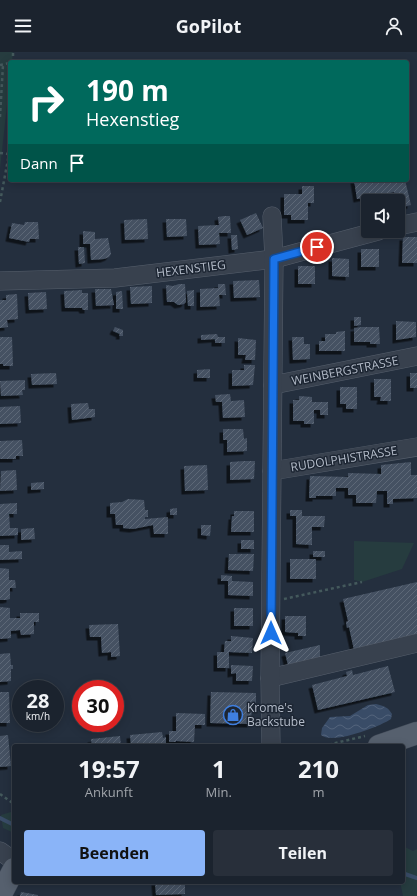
<!DOCTYPE html>
<html lang="de">
<style>
:root{--surface:#1b232e;--page:#282f3a;--text:#f1f3f6;--muted:#a0a4aa;--line:#39404a;--accent:#8ab4f8}
body{margin:0;font-family:"Open Sans",sans-serif;background:var(--page);color:var(--text);height:100vh;display:flex;flex-direction:column;font-size:15px;white-space:nowrap}
*{box-sizing:border-box;margin:0}
p{font-size:13px;color:var(--muted)}
.icon{flex:none;width:22px;height:22px;fill:none;stroke:currentColor;stroke-width:2;stroke-linecap:round;stroke-linejoin:round}
.map{position:relative;flex:1;overflow:hidden}
.drawer{position:absolute;left:12px;top:692px;width:393px;height:140px;display:flex;flex-direction:column;background:var(--surface);border-radius:4px;box-shadow:0 2px 10px #0003,0 0 0 1px var(--line)}
.drawer>*{flex:none}
.banner{position:absolute;left:8px;top:8px;width:401px;height:122px;border-radius:4px;box-shadow:0 2px 10px #0003,0 0 0 1px var(--line);background:#00695c;color:#fff;overflow:hidden}
.fabs{position:absolute;left:361px;top:142px;display:grid;gap:8px}
.fabs a{display:grid;place-items:center;width:44px;height:44px;border-radius:4px;background:var(--surface);box-shadow:0 2px 10px #0003,0 0 0 1px var(--line);font-size:20px}
.speed{position:absolute;left:12px;top:628px;display:flex;gap:8px;font-size:20px;font-weight:700;text-align:center}
.speed>*{display:grid;place-content:center;width:52px;height:52px;border-radius:50%;background:var(--surface);box-shadow:0 2px 10px #0003,0 0 0 1px var(--line);line-height:1}
.speed small{font-size:10px;font-weight:400}
.speed .limit{border:6px solid #d22;background:#fff;color:#111}
.pin{position:absolute;display:grid;place-items:center;width:34px;height:34px;color:#fff;margin:-17px;border:2px solid #fff;border-radius:50%;box-shadow:0 1px 4px #0007}
.me{position:absolute;width:44px;margin:-22px;rotate:0deg;stroke-linejoin:round;filter:drop-shadow(0 0 3px #0008)}
.turn{display:flex;align-items:center;gap:14px;height:84px;padding:0 12px;font-size:18px}
.turn .icon{width:52px;height:52px;stroke-width:2.5}
.turn b{display:block;font-size:28px;line-height:34px}
.then{display:flex;align-items:center;height:38px;padding:0 12px;background:#0003;gap:8px;font-size:15px}
.eta{display:flex;justify-content:space-evenly;align-items:center;height:68px;text-align:center}
.eta b{font-size:24px;font-weight:700;line-height:28px}
.button{display:flex;gap:8px;margin-top:auto;padding:8px 12px}
.button a{flex:1;height:46px;border-radius:4px;background:var(--accent);color:#111;font-size:16px;font-weight:700;line-height:46px;text-align:center}
.button a+a{background:var(--page);color:var(--text)}
header{display:flex;justify-content:space-between;align-items:center;height:52px;padding:0 12px;background:var(--surface);font-size:18px;font-weight:700}
.map>svg:first-child{display:block}
.green{fill:#263c3f}
.water{fill:url(#water-waves)}
.lines{fill:none;stroke-linecap:round;stroke-linejoin:round}
.stream{stroke:#394c67;stroke-width:4}
.building{fill:url(#building-hatch);filter:url(#shadow)}
.minor-casing{stroke:#565f6c;stroke-width:19}
.major-casing{stroke:#414a57;stroke-width:23}
.path{stroke:#44595c;stroke-width:2.5;stroke-dasharray:3 3;stroke-linecap:butt}
.minor{stroke:#38414e;stroke-width:18}
.major{stroke:#56606e;stroke-width:22}
.route-casing{stroke:#114b97;stroke-width:10}
.route{stroke:#1a73e8;stroke-width:7}
.labels{text-anchor:middle;stroke-width:3;stroke-linejoin:round;paint-order:stroke}
.street-label{font-size:12px;fill:#b4bcc9;stroke:#1d2633}
.poi-label{font-size:12px;fill:#b4bcc9;stroke:#1d2633;text-anchor:start}
</style>
<header><svg class="icon" aria-label="menu" viewBox="0 0 24 24"><path d="M4 6h16M4 12h16M4 18h16"/></svg>GoPilot<svg class="icon" aria-label="person" viewBox="0 0 24 24"><circle cx="12" cy="8" r="4"/><path d="M4 21q1-7 8-7t8 7"/></svg></header>
<div class="map">
<svg width="417" height="844" viewBox="0 0 417 844">
<defs>
<pattern id="water-waves" width="16" height="10" patternUnits="userSpaceOnUse"><rect width="16" height="10" fill="#394c67"/><path d="M0 5q4-4 8 0t8 0" fill="none" stroke="#53647b"/></pattern>
<pattern id="building-hatch" width="6" height="6" patternUnits="userSpaceOnUse"><rect width="6" height="6" fill="#455162"/><path d="M-1 1l2-2M0 6l6-6M5 7l2-2" fill="none" stroke="#5d6877"/></pattern>
<filter id="shadow"><feDropShadow dx="-3.5" dy="3.5" stdDeviation="0" flood-color="#0009"/></filter>
</defs>
<rect width="100%" height="100%" fill="#242f3e"/>
<g class="green">
<polygon points="0,0 13,0 12,10 10,10 10,26 0,117"/>
<polygon points="354,489 414,491 402,517 362,530 354,528"/>
<polygon points="14,759 14,781 3,776 1,763"/>
<polygon points="403,794 413,799 417,797 417,844 403,844 400,830 403,830"/>
</g>
<path class="water" d="M376,652C384,654 388,655 392,662L391,667C379,675 332,693 321,683L322,676L330,665L350,664L368,653Z"/>
<g class="lines">
<g class="stream">
<polyline points="0,766 14,773"/>
<polyline points="403,819 405,822 417,826"/>
</g>
</g>
<g class="building">
<polygon points="354,128 386,128 386,131 405,128 411,153 398,156 398,149 396,149 394,140 378,144 379,148 368,149 368,145 357,147"/>
<polygon points="302,134 314,134 314,151 308,151 308,168 291,168 291,163 284,163 284,142 302,142"/>
<polygon points="256,161 263,176 247,183 240,168"/>
<polygon points="224,164 230,164 231,181 219,181 220,192 199,193 198,174 219,173 218,165"/>
<polygon points="147,167 148,187 125,188 124,168"/>
<polygon points="166,167 186,167 187,184 167,185"/>
<polygon points="25,170 38,170 39,187 30,187 29,190 9,186 12,171 24,173"/>
<polygon points="83,179 95,180 95,187 108,186 111,202 109,205 104,207 91,208 90,192 83,192"/>
<polygon points="231,183 237,183 238,197 232,198"/>
<polygon points="403,185 417,185 417,211 402,211"/>
<polygon points="78,195 84,195 85,211 79,212"/>
<rect x="361" y="197" width="18" height="18"/>
<polygon points="332,206 349,207 349,225 332,224"/>
<rect x="298" y="214" width="17" height="18"/>
<polygon points="259,228 260,245 234,246 233,229"/>
<polygon points="179,232 185,232 186,250 184,252 178,253 174,250 167,250 166,233 173,234"/>
<polygon points="218,232 225,232 226,243 219,243 220,254 200,255 200,237 218,236"/>
<polygon points="152,234 152,251 131,252 130,235"/>
<polygon points="95,237 111,237 114,253 96,254"/>
<polygon points="82,238 82,241 88,241 88,258 83,258 82,256 65,256 64,239"/>
<polygon points="194,238 194,254 188,254 187,239"/>
<polygon points="122,239 123,257 116,257 116,240"/>
<polygon points="46,240 47,257 29,258 28,241"/>
<polygon points="17,242 18,267 7,268 8,275 0,276 0,248 6,248 6,243"/>
<polygon points="354,265 361,265 361,273 354,274"/>
<polygon points="396,269 416,270 416,285 396,288"/>
<polygon points="115,275 123,278 123,284 119,284 120,282 113,279"/>
<polygon points="362,275 379,275 380,292 370,292 370,290 354,290 354,276"/>
<polygon points="345,279 345,299 319,299 319,289 325,289 325,282 336,282 336,280"/>
<polygon points="217,282 218,285 225,285 225,291 215,291 215,287 201,288 201,283"/>
<polygon points="0,285 12,285 13,314 3,314 3,312 0,312"/>
<polygon points="292,285 304,285 304,292 310,292 310,307 293,308"/>
<polygon points="238,286 256,288 255,308 245,308 246,303 238,303"/>
<polygon points="244,313 255,313 253,333 232,334 232,318 244,318"/>
<polygon points="210,317 210,326 197,326 197,318"/>
<polygon points="56,321 57,332 32,333 31,322"/>
<rect x="410" y="321" width="7" height="15"/>
<polygon points="374,327 391,327 391,349 380,349 381,345 374,345"/>
<polygon points="25,328 25,338 22,338 23,343 1,344 0,329"/>
<polygon points="340,335 357,335 357,357 346,357 346,352 340,352"/>
<polygon points="230,342 231,349 244,348 245,365 223,366 222,350 216,350 215,343"/>
<polygon points="299,344 312,345 312,350 328,350 328,363 320,363 320,358 314,358 314,372 304,372 304,369 293,369 293,348 299,348"/>
<polygon points="88,351 89,357 95,357 95,365 72,368 71,352"/>
<polygon points="20,354 21,371 0,372 0,355"/>
<polygon points="223,377 243,377 244,387 247,386 247,399 227,400 227,388 223,388"/>
<polygon points="22,388 23,404 16,404 16,407 0,407 0,389"/>
<polygon points="244,409 255,409 254,427 230,428 230,410"/>
<polygon points="411,410 411,423 417,423 417,446 393,447 393,452 387,452 387,439 377,439 376,451 356,451 356,443 348,443 348,436 336,436 336,444 316,444 316,446 309,446 310,424 348,425 348,421 381,422 381,413"/>
<polygon points="207,413 208,438 185,439 184,414"/>
<polygon points="16,418 17,438 0,439 1,419"/>
<polygon points="44,430 44,437 31,438 31,431"/>
<polygon points="128,447 144,448 145,458 148,458 148,465 145,465 145,467 168,465 168,482 154,482 153,473 133,477 123,476 123,473 116,473 115,462 110,462 110,451 122,450"/>
<polygon points="17,451 17,462 9,462 10,476 18,476 18,483 0,484 0,452"/>
<polygon points="177,456 177,463 170,463 170,457"/>
<polygon points="290,458 302,458 302,464 325,464 324,475 312,475 312,493 296,492 296,464 290,464"/>
<polygon points="234,459 254,459 254,480 231,480 232,464 234,464"/>
<polygon points="201,473 211,473 210,484 201,483"/>
<polygon points="34,476 35,487 21,488 21,477"/>
<rect x="241" y="488" width="13" height="9"/>
<polygon points="0,493 9,493 9,500 22,499 22,507 0,508"/>
<rect x="313" y="499" width="12" height="6"/>
<polygon points="229,502 254,502 253,519 228,518"/>
<rect x="290" y="507" width="26" height="20"/>
<polygon points="0,516 9,517 9,528 15,528 16,536 10,536 10,547 6,548 0,548"/>
<polygon points="221,523 232,524 232,529 253,530 253,544 228,543 228,529 221,529"/>
<polygon points="417,530 417,584 354,598 349,575 347,576 346,570 348,569 343,547"/>
<polygon points="0,555 10,556 10,566 20,566 20,561 39,561 39,570 34,570 34,582 21,583 20,578 11,579 11,586 0,587"/>
<rect x="234" y="556" width="19" height="18"/>
<polygon points="285,564 306,564 306,584 298,584 298,581 285,580"/>
<polygon points="118,572 120,604 111,605 111,600 102,601 101,585 90,585 89,573"/>
<polygon points="231,584 253,586 252,601 229,600 229,616 217,616 217,600 224,600 225,589 231,589"/>
<polygon points="320,593 320,605 288,613 285,601"/>
<polygon points="10,601 11,613 13,613 13,617 11,617 11,629 0,630 0,602"/>
<polygon points="231,613 253,614 252,629 236,629 236,621 231,622"/>
<polygon points="388,614 395,640 318,658 312,633 347,624 346,620 352,618 353,623"/>
<polygon points="0,640 9,640 10,671 0,671"/>
<polygon points="211,640 256,641 256,651 252,651 251,672 210,671"/>
<polygon points="176,661 205,662 205,673 195,673 194,690 176,689 176,690 169,690 169,679 176,679"/>
<polygon points="162,680 163,686 166,685 166,691 163,692 164,694 131,694 130,683"/>
<polygon points="8,683 11,714 0,715 0,684"/>
<polygon points="120,684 121,694 92,694 91,687"/>
<polygon points="81,691 81,694 58,694 58,693"/>
<polygon points="155,830 185,830 185,842 156,843"/>
<polygon points="21,840 38,843 38,844 20,844"/>
</g>
<g class="lines">
<g class="minor-casing">
<g id="minor">
<polyline points="398,174 417,170"/>
<polyline points="0,229 115,226 274,207 378,179"/>
<polyline points="273,333 417,304"/>
<polyline points="272,419 417,395"/>
<polyline points="270,626 417,591"/>
<polyline points="271,694 270,626 274,207 272,164"/>
<polyline points="0,799 14,809"/>
</g>
</g>
<g class="major-casing">
<g id="major">
<polyline points="379,694 417,681"/>
<polyline points="0,844 14,817"/>
</g>
</g>
<g class="path">
<polyline points="13,10 13,0"/>
<polyline points="0,13 10,11"/>
<polyline points="0,65 3,13"/>
<polyline points="0,101 9,102"/>
<polyline points="0,150 9,102 10,78"/>
<polyline points="284,547 362,530"/>
<polyline points="323,694 365,684"/>
<polyline points="0,742 14,752"/>
</g>
<use href="#minor" class="minor"/>
<use href="#major" class="major"/>
</g>
<g class="lines">
<g class="route-casing">
<polyline id="route" points="271,581 274,207 317,195"/>
</g>
<use href="#route" class="route"/>
</g>
<defs>
<g id="shop-ring" transform="scale(1)"><circle r="9.5" fill="#1d2633" stroke="#3f7fe0" stroke-width="1.5"/><path d="M-5-2.5h2.3a2.7 3.5 0 0 1 5.4 0H5L5.5 6h-11ZM-1.5-2.5h3a1.5 2.3 0 0 0-3 0Z" fill="#3f7fe0"/></g>
</defs>
<g fill-rule="evenodd">
<use href="#shop-ring" x="233" y="663"/>
</g>
<g class="labels">
<g class="street-label">
<text transform="translate(191 217) rotate(-7)" y="4">HEXENSTIEG</text>
<text transform="translate(345 319) rotate(-11)" y="4">WEINBERGSTRASSE</text>
<text transform="translate(344 407) rotate(-9)" y="4">RUDOLPHISTRASSE</text>
</g>
<g class="poi-label">
<text x="247" y="660">Krome's<tspan x="247" dy="14">Backstube</tspan></text>
</g>
</g>
</svg>
<div class="fabs">
<a><svg class="icon" aria-label="sound" viewBox="0 0 24 24"><path d="M4 9h4l5-4v14l-5-4H4zM17 9q2 3 0 6"/></svg></a>
</div>
<div class="speed"><div>28<small>km/h</small></div><div class="limit">30</div></div>
<div class="pin" style="left:317px;top:195px;background:#d93025"><svg class="icon" aria-label="arrive" viewBox="0 0 24 24"><path d="M6 21V4h12l-3 4 3 4H6"/></svg></div>
<svg class="me" style="left:271px;top:581px" viewBox="-20 -20 40 40"><path d="M0-17L14 15 0 8-14 15z" fill="#1a73e8" stroke="#fff" stroke-width="4"/></svg>
<div class="banner">
<div class="turn"><svg class="icon" aria-label="right" viewBox="0 0 24 24"><path d="M7 20v-9h11M14 6l5 5-5 5"/></svg><div><b>190 m</b>Hexenstieg</div></div>
<div class="then">Dann<svg class="icon" aria-label="arrive" viewBox="0 0 24 24"><path d="M6 21V4h12l-3 4 3 4H6"/></svg></div>
</div>
<section class="drawer">
<div class="eta">
<div><b>19:57</b><p>Ankunft</p></div>
<div><b>1</b><p>Min.</p></div>
<div><b>210</b><p>m</p></div>
</div>
<div class="button"><a>Beenden</a><a>Teilen</a></div>
</section>
</div>
